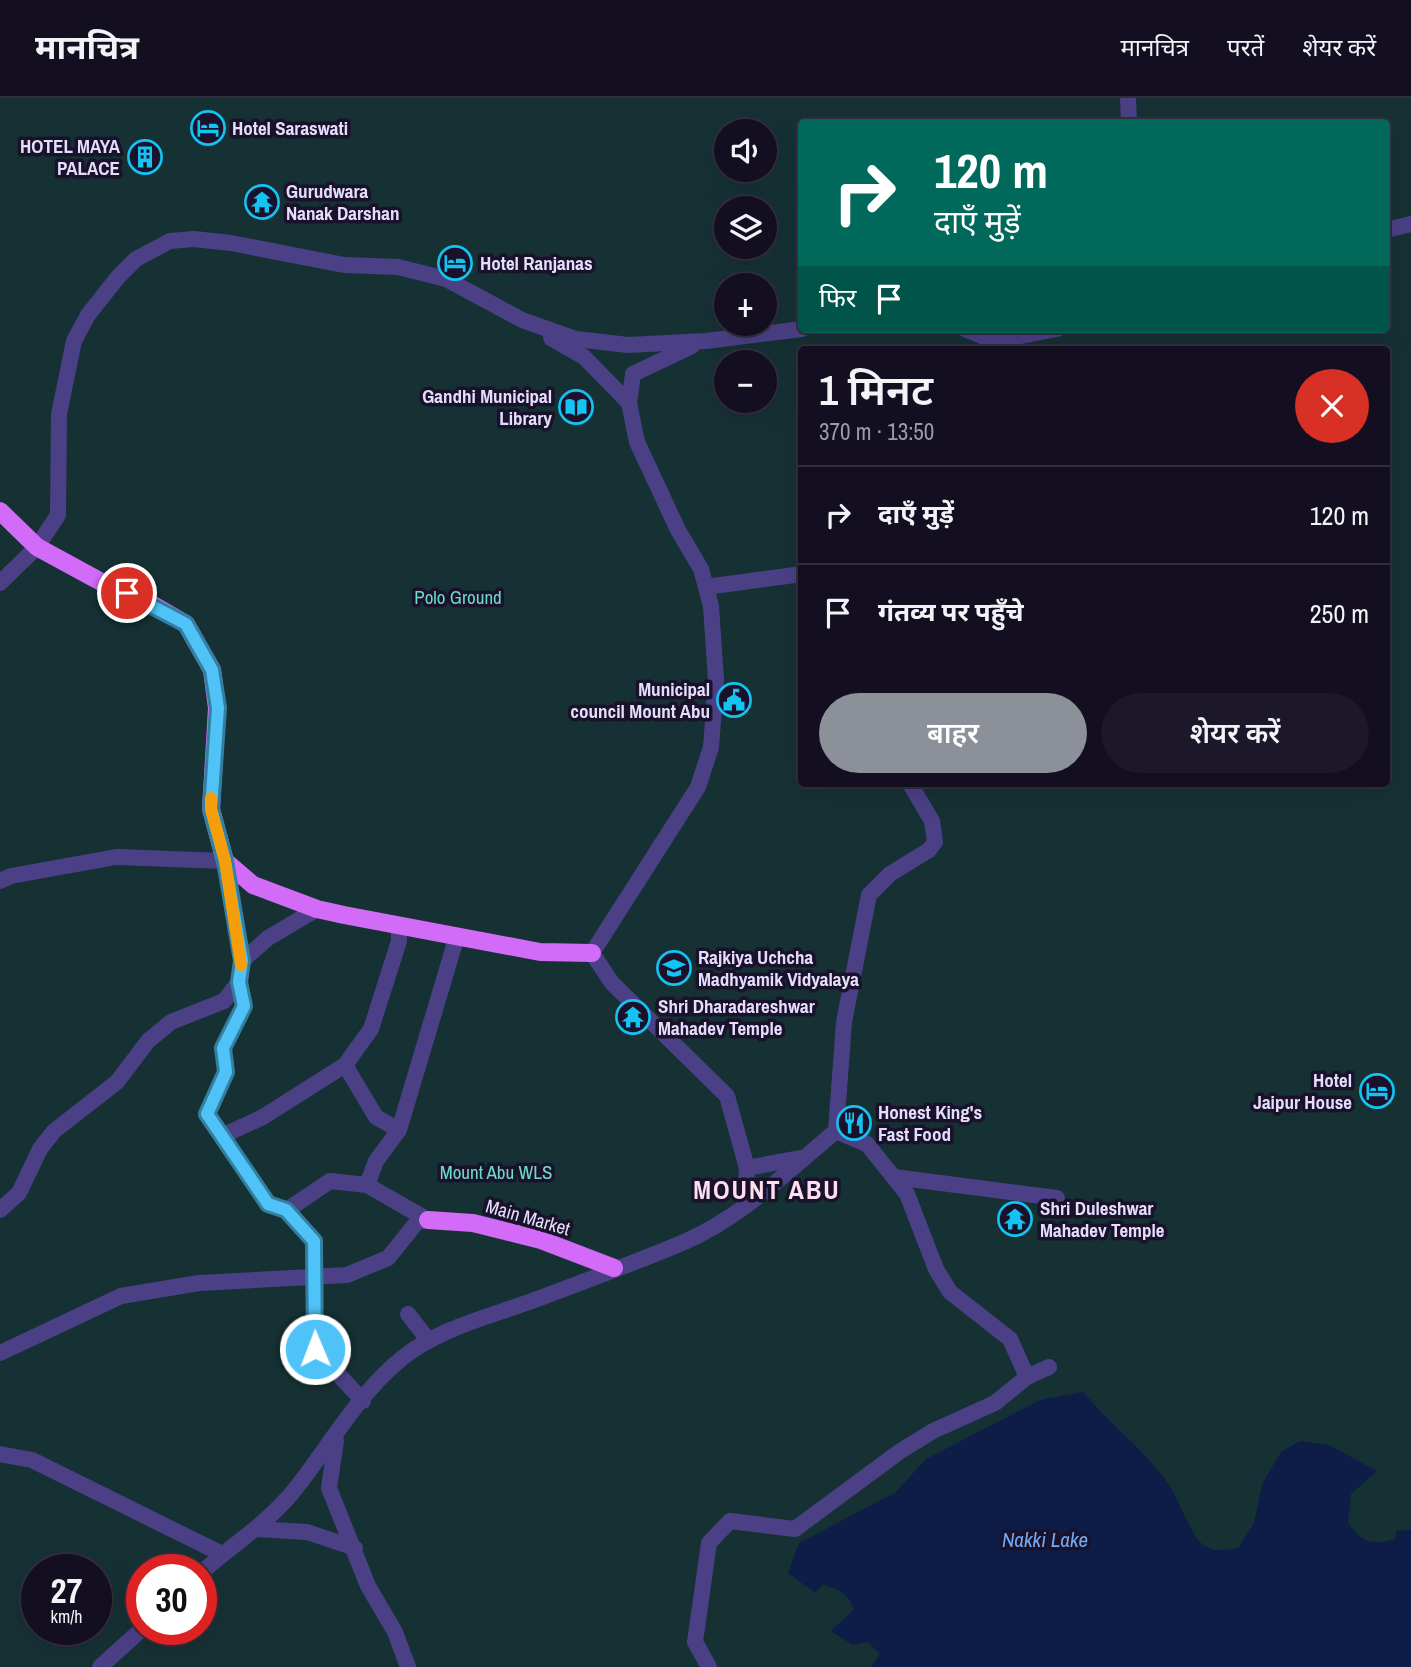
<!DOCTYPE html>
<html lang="hi">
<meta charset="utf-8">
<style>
:root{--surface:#130e20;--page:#1c1729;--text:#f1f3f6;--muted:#9d9ca5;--line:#322e3e;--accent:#8c9099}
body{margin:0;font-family:"Archivo Narrow","Noto Sans Devanagari",sans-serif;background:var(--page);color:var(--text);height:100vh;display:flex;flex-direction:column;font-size:26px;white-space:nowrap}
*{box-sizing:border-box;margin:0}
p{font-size:23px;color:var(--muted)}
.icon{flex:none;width:38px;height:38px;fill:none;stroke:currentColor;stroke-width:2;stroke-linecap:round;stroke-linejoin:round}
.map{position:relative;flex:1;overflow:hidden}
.panel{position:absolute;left:798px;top:248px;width:592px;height:441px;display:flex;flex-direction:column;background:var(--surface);border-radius:7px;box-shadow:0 7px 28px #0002,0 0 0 2px var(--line)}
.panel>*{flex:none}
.banner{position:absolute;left:798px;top:21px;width:592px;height:214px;border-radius:7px;box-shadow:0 7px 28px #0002,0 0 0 2px var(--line);background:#00695c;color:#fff;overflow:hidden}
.buttons{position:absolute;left:714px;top:21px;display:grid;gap:14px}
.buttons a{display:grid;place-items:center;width:63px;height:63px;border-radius:50%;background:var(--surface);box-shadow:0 7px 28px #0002,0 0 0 2px var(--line);font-size:35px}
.speed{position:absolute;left:21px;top:1456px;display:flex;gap:14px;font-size:35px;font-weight:700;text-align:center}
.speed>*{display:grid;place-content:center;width:91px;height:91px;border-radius:50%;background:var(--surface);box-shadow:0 7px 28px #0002,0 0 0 2px var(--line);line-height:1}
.speed small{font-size:18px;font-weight:400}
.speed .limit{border:10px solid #d22;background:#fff;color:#111}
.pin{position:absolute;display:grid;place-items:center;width:60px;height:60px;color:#fff;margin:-30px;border:4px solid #fff;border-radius:50%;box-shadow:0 2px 7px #0007}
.me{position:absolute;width:77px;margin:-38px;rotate:359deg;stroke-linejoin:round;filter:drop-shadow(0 0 5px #0008)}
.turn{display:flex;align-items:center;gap:24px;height:147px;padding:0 21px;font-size:32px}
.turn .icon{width:91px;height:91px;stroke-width:2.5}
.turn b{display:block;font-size:49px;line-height:60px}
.then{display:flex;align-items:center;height:66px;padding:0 21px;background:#0003;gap:14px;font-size:26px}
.round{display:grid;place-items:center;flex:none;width:74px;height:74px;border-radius:37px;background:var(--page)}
.headline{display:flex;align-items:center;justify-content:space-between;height:119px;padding:0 21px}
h1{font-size:42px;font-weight:600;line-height:52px}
.primary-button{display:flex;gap:14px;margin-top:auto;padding:14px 21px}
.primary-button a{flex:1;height:80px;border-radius:42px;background:var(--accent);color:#fff;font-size:28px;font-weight:600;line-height:80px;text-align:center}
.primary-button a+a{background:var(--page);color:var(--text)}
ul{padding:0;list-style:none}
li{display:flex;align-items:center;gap:21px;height:98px;padding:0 21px;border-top:2px solid var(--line)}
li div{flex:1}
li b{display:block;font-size:26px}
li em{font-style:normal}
header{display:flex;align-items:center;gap:42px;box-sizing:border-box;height:98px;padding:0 35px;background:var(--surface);border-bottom:2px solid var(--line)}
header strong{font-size:33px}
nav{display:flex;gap:38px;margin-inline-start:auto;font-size:24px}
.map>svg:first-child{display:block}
.green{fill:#163134;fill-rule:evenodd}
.water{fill:#0e1d47}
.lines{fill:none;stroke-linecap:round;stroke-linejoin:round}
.minor{stroke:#4b4086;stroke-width:16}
.major{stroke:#d26bf7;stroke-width:18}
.route-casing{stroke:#337fa1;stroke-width:18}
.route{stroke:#4fc3f7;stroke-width:12}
.slow{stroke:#f59e0b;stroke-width:12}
.labels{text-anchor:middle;stroke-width:7;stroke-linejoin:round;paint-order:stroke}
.poi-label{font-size:19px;font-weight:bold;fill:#e5ddfd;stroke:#19122a;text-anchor:start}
.park-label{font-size:19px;fill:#6cdbcb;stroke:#19122a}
.street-label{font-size:19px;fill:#e5ddfd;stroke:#19122a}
.water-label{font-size:21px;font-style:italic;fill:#71aaf7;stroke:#19122a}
.district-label{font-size:26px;font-weight:bold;letter-spacing:2px;fill:#fddfef;stroke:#19122a}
</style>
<header>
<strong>मानचित्र</strong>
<nav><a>मानचित्र</a><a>परतें</a><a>शेयर करें</a></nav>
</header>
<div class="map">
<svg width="1411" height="1569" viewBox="0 0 1411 1569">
<rect width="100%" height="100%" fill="#19122a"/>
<path class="green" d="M0,0H1411V1569H0ZM802,24H1386V231H802ZM726,33H765V72H726ZM726,110H765V149H726ZM726,187H765V226H726ZM802,252H1386V686H802ZM726,264H765V303H726ZM37,1472H96V1531H37ZM142,1472H201V1531H142Z"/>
<path class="water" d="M1083,1294C1109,1325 1141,1349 1165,1381C1179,1400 1186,1426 1199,1443C1209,1455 1226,1453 1239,1449L1254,1425L1262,1386L1281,1354L1300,1343L1329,1347L1377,1373L1351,1396L1348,1425C1362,1444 1372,1448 1395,1441L1396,1433L1411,1432V1569H871L880,1555L867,1544L853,1547L831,1533L854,1511C847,1495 839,1490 822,1487L815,1495L788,1475L799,1445L896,1394L926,1361L1040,1302Z"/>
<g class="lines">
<g class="minor">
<polyline points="1128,0 1129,24"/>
<polyline points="1386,132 1411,126"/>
<polyline points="965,231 994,243 1057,231"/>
<polyline points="551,240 584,259 629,305"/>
<polyline points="692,248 633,276 629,305 637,344 678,432 701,471 711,508 716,582 711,649 698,689 592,855 612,885 727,998 747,1070 745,1107"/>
<polyline points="0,485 37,449 58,417 59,316 74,243 88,217 118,179 136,161 170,143 194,141 231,145 344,167 398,169 446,181 522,222 576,241 628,247 706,243 802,231"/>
<polyline points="706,489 802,476"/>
<polyline points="0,783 11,778 116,759 225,763 242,863 239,884 224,903 171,924 148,943 117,984 54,1033 40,1051 19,1095 0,1112"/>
<polyline points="242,863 268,840 317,811"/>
<polyline points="239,884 244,908 223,950 226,974 207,1016 268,1106 287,1112 315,1143 315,1251 363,1303"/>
<polyline points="345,967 376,1019 399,1032"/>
<polyline points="836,1033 867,1046 907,1096 936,1171 950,1194 1010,1241 1027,1279"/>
<polyline points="222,1038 263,1019 345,967 371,931 399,843 399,827"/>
<polyline points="747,1070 800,1060"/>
<polyline points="894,1079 1057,1100"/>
<polyline points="367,1087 376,1063 399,1032 457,838"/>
<polyline points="287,1112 330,1083 367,1087 428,1122"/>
<polyline points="408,1216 429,1243"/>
<polyline points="0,1255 121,1198 199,1185 347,1177 388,1160 417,1124 428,1122"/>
<polyline points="336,1342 329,1390 368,1488 395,1534 408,1569"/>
<polyline points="0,1356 32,1362 222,1456"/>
<polyline points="256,1431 307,1434 355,1450"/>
<path d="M201,1475C231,1448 266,1426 292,1395C331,1347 364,1284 416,1250C451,1228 490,1218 529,1204C580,1185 632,1166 682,1145C741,1120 788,1073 836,1033L844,924L869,797L890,776L929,752L935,744L932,723L910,686"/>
<polyline points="100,1569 142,1531"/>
<polyline points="709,1569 695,1544 709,1445 730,1423 795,1431 899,1354 933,1333 995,1305 1027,1279 1049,1269"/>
</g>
<g class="major">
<polyline points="0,413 37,449 105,486 148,504 186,526 212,572 217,610 211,711 225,763 253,787 317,811 344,817 540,854 592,855"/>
<polyline points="428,1122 473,1125 541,1142 614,1170"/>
</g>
</g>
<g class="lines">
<g class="route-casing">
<polyline id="route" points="127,495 186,526 212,572 218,610 211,711 225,763 242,863 239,884 244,908 223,950 226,974 207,1016 268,1106 286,1112 314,1143 315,1251"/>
</g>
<use href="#route" class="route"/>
<polyline class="slow" points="211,700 211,711 225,763 241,867"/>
</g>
<defs>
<g id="hotel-ring" transform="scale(1.75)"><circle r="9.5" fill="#19122a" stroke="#14c3f2" stroke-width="1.5"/><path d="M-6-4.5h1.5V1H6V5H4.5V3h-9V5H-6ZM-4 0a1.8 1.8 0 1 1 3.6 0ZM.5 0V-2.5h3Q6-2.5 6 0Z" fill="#14c3f2"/></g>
<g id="building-ring" transform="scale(1.75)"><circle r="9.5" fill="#19122a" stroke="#14c3f2" stroke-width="1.5"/><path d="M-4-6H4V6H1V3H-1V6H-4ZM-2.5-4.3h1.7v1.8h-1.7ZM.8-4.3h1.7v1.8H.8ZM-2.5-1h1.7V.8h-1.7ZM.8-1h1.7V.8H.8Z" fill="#14c3f2"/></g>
<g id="temple-ring" transform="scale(1.75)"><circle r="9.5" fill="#19122a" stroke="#14c3f2" stroke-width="1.5"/><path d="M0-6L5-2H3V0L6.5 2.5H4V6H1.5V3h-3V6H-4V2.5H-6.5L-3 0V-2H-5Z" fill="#14c3f2"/></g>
<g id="library-ring" transform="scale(1.75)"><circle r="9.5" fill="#19122a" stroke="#14c3f2" stroke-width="1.5"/><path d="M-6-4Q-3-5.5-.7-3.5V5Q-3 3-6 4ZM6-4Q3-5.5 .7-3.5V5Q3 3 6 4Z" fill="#14c3f2"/></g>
<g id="civic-ring" transform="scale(1.75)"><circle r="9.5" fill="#19122a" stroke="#14c3f2" stroke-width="1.5"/><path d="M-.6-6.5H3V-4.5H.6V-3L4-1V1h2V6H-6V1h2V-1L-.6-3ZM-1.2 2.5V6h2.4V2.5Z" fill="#14c3f2"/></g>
<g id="school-ring" transform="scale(1.75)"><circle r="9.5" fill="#19122a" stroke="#14c3f2" stroke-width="1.5"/><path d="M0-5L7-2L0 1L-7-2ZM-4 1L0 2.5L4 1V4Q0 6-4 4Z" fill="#14c3f2"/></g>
<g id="restaurant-ring" transform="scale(1.75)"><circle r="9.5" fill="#19122a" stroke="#14c3f2" stroke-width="1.5"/><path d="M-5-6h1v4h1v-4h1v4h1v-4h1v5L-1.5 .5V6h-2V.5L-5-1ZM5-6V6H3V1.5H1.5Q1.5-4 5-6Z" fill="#14c3f2"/></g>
</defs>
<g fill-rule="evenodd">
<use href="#hotel-ring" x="208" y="30"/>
<use href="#building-ring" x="145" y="59"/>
<use href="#temple-ring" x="262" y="104"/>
<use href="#hotel-ring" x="455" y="165"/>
<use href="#library-ring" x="576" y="309"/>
<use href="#civic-ring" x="734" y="602"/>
<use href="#school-ring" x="674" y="870"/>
<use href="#temple-ring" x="633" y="919"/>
<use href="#hotel-ring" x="1377" y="993"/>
<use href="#restaurant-ring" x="854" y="1025"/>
<use href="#temple-ring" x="1015" y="1121"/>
</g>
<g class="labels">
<g class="poi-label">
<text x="232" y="37">Hotel Saraswati</text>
<text x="120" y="55" text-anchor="end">HOTEL MAYA<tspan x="120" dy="22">PALACE</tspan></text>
<text x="286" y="100">Gurudwara<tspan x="286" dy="22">Nanak Darshan</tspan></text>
<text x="480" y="172">Hotel Ranjanas</text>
<text x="552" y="305" text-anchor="end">Gandhi Municipal<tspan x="552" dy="22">Library</tspan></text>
<text x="710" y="598" text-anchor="end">Municipal<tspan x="710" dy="22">council Mount Abu</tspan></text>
<text x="698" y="866">Rajkiya Uchcha<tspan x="698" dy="22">Madhyamik Vidyalaya</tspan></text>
<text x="658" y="915">Shri Dharadareshwar<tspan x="658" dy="22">Mahadev Temple</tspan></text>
<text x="1352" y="989" text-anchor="end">Hotel<tspan x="1352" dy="22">Jaipur House</tspan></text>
<text x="878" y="1021">Honest King's<tspan x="878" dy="22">Fast Food</tspan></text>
<text x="1040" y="1117">Shri Duleshwar<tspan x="1040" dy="22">Mahadev Temple</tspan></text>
</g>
<g class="park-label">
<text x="458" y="506">Polo Ground</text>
<text x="496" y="1081">Mount Abu WLS</text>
</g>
<g class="street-label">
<text transform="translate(528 1119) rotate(16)" y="7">Main Market</text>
</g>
<g class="water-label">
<text x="1045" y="1449">Nakki Lake</text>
</g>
<g class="district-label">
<text x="767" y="1101">MOUNT ABU</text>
</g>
</g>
</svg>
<div class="buttons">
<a><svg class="icon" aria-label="sound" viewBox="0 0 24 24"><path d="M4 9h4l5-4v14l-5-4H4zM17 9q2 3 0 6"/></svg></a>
<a><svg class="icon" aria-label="layers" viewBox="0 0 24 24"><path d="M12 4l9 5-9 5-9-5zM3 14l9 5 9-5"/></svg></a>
<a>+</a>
<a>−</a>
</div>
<div class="speed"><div>27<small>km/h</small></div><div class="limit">30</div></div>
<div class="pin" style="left:127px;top:495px;background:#d93025"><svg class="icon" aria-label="arrive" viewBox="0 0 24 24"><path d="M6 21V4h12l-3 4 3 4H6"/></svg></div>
<svg class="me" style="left:315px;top:1251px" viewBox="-20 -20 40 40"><circle r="17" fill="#4fc3f7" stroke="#fff" stroke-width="3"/><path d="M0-11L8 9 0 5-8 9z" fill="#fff"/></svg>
<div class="banner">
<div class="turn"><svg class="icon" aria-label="right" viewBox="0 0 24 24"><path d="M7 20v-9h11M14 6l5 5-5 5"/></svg><div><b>120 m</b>दाएँ मुड़ें</div></div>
<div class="then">फिर<svg class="icon" aria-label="arrive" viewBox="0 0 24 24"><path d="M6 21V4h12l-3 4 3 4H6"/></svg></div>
</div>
<section class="panel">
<div class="headline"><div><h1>1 मिनट</h1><p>370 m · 13:50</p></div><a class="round" style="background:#d93025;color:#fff"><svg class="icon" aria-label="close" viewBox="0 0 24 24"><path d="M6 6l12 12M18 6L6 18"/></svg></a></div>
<ul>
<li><svg class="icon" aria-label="right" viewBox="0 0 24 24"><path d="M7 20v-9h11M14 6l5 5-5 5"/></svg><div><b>दाएँ मुड़ें</b></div><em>120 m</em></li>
<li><svg class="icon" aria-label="arrive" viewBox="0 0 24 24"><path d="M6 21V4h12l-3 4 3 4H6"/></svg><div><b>गंतव्य पर पहुँचे</b></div><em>250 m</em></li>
</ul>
<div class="primary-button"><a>बाहर</a><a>शेयर करें</a></div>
</section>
</div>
